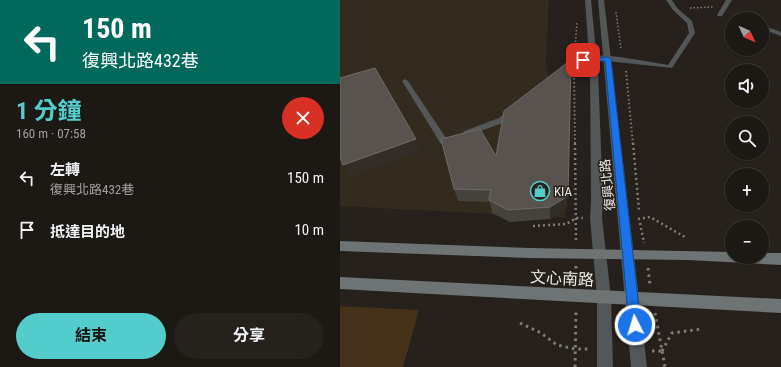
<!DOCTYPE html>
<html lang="zh-TW">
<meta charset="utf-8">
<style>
:root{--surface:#1c1915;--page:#25221e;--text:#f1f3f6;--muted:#a0a0a0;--line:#3a3834;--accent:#53cdcb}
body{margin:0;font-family:"Roboto Condensed","Noto Sans TC",sans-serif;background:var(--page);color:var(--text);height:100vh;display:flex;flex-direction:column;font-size:15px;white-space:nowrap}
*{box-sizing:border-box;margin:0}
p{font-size:13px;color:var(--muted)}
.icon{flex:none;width:22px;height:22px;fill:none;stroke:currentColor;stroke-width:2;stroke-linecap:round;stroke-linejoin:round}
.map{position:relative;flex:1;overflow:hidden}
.details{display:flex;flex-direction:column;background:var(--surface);width:340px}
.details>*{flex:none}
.banner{background:#00695c;color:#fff;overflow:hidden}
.needle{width:26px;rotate:134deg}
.fabs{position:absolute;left:385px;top:12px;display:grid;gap:8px}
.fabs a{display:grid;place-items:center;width:44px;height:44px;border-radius:50%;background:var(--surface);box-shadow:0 1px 3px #0004,0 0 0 1px var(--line);font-size:20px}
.pin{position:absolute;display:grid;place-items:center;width:34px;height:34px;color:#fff;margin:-17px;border-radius:8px;box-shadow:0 2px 6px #0006}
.me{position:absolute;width:44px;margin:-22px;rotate:355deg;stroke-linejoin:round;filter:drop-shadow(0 0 3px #0008)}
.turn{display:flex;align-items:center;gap:14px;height:84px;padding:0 16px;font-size:18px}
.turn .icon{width:52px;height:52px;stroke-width:2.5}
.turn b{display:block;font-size:28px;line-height:34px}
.round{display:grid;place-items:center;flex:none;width:42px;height:42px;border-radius:21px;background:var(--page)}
.head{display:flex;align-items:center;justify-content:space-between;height:68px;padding:0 16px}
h1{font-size:24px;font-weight:700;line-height:30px;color:var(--accent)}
.action{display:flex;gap:8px;margin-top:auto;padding:8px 16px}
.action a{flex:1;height:46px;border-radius:24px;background:var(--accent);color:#111;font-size:16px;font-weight:700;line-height:46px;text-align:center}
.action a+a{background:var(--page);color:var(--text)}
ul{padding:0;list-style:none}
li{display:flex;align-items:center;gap:12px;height:52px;padding:0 16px}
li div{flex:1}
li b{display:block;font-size:15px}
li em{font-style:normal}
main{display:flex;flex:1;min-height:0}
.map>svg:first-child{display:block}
.built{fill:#332a20}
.green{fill:#44321a}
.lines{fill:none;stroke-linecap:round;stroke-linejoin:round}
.path-far3{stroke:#7f7b76;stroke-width:1.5;stroke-dasharray:1.5 2;stroke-linecap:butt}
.path-far2{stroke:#7f7b76;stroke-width:2;stroke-dasharray:1.5 2.5;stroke-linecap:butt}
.path-far1{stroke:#7f7b76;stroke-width:2.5;stroke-dasharray:2 3;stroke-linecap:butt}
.path{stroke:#7f7b76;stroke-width:3;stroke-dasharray:2.5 4;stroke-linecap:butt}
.service{fill:#535757;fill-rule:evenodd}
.minor{fill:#535757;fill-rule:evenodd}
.tertiary{fill:#535757;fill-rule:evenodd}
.secondary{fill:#6e7474;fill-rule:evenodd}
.wall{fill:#46423c}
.shaded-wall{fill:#322d27}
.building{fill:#58534e;stroke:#6f6b65}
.route{fill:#1a73e8;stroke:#114b97}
.labels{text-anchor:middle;stroke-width:3;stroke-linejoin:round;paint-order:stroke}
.street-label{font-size:13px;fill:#ebe8e4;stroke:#26211c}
.poi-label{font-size:13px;fill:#ebe8e4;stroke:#26211c;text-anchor:start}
.near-street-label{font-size:16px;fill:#ebe8e4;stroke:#26211c}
</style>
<main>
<section class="details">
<div class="banner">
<div class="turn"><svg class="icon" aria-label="left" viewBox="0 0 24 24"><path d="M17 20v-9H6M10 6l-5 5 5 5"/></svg><div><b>150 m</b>復興北路432巷</div></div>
</div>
<div class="head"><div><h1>1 分鐘</h1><p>160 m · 07:58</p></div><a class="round" style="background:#d93025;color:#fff"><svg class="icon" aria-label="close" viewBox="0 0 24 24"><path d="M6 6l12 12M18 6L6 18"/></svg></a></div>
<ul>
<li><svg class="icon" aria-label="left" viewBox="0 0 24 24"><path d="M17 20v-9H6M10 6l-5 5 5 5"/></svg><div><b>左轉</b><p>復興北路432巷</p></div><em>150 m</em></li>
<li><svg class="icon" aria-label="arrive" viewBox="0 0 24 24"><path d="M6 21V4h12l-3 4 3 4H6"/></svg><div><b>抵達目的地</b></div><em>10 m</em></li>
</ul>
<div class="action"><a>結束</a><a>分享</a></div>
</section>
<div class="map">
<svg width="441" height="367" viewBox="0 0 441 367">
<rect width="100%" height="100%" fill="#26211c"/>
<polygon class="built" points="0,0 209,0 206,60 226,218 0,206"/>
<polygon class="green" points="0,306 79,310 63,367 0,367"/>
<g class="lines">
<g class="path-far3">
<polyline points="350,8 373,7"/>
<polyline points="276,12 281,49"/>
<polyline points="235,49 237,22"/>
</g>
<g class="path-far2">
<polyline points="286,71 293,144"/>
<polyline points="234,74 235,144"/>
</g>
<g class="path-far1">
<polyline points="235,143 236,241"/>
<polyline points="293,143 299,210"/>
<polyline points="298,219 310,217 345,237"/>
<polyline points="300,223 304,243"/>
<polyline points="193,226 226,224 237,218 243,218"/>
</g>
<g class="path">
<polyline points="236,266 236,281"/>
<polyline points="308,268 310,285"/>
<polyline points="315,313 325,367"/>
<polyline points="180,323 201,333 217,345 235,349 249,349"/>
<polyline points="312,351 322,351"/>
<polyline points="322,351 332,333 362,329"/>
<polyline points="235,367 236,310"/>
</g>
<g class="service">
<path d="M326,0H332L337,8L352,21L355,33L332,68L258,60L236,62L223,71L220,69C223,65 227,61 232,59C255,50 303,61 328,65L349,33L347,23L333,10Z"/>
<polygon points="386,0 392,0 382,16 378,16 377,15"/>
<path d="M65,79L68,81L106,138L112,136L115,137L116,139C113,143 106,145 101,144L62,81Z"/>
<polygon points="168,110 174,110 175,112 165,122 130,135 127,136 123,133 124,131 159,118"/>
</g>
<polygon class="minor" points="422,25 441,32 441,36 422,29"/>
<g class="tertiary">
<polygon points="245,0 251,0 258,71 263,200 262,218 271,297 273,367 257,367 257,297 250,218 251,200 250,71"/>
<polygon points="258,0 264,0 307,367 291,367"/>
</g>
<g class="secondary">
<polygon points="0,241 190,248 392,252 392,257 422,257 422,253 441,253 441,265 348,260 190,258 0,251"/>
<polygon points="0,277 441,299 441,313 0,289"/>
</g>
</g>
<polygon class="wall" points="156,156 227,208 210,219 170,222 152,213 150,202 118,201 114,189"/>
<g class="shaded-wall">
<polygon points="231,60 227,208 210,219 210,207"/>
<polygon points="76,139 80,152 10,177 3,165"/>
</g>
<g class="building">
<polygon points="231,60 228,196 210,207 168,210 149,200 151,190 114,189 101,139 140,129 156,156 164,111"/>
<polygon points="35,68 76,139 3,165 0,157 0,78"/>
</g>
<polygon class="route" points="268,57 271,59 301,325 299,329 295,331 291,329 289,325 265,61 243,62 240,60 243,58"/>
<defs>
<g id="shop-ring" transform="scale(1)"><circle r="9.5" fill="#26211c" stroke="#53cdcb" stroke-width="1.5"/><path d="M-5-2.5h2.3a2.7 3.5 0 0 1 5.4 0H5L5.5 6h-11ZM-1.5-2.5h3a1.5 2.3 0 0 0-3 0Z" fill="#53cdcb"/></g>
</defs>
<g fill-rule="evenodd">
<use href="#shop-ring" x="200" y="191"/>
</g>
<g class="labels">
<g class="street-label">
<text transform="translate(267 185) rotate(-96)" y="5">復興北路</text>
</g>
<g class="poi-label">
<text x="214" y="196">KIA</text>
</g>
<g class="near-street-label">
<text transform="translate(222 278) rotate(3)" y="6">文心南路</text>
</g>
</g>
</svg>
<div class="fabs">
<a><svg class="needle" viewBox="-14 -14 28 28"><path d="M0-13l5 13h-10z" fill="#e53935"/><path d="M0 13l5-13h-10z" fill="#a0a0a0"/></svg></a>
<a><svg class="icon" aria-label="sound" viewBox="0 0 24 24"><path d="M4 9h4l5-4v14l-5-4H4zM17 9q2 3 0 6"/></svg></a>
<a><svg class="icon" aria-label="search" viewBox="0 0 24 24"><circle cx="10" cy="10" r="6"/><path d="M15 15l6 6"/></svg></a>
<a>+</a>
<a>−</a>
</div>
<div class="pin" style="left:243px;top:60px;background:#d93025"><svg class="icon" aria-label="arrive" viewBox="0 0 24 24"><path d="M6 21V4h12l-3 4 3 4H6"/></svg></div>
<svg class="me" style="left:295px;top:325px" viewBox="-20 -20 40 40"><circle r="17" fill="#1a73e8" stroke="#fff" stroke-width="3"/><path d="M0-11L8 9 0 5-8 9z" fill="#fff"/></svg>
</div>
</main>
